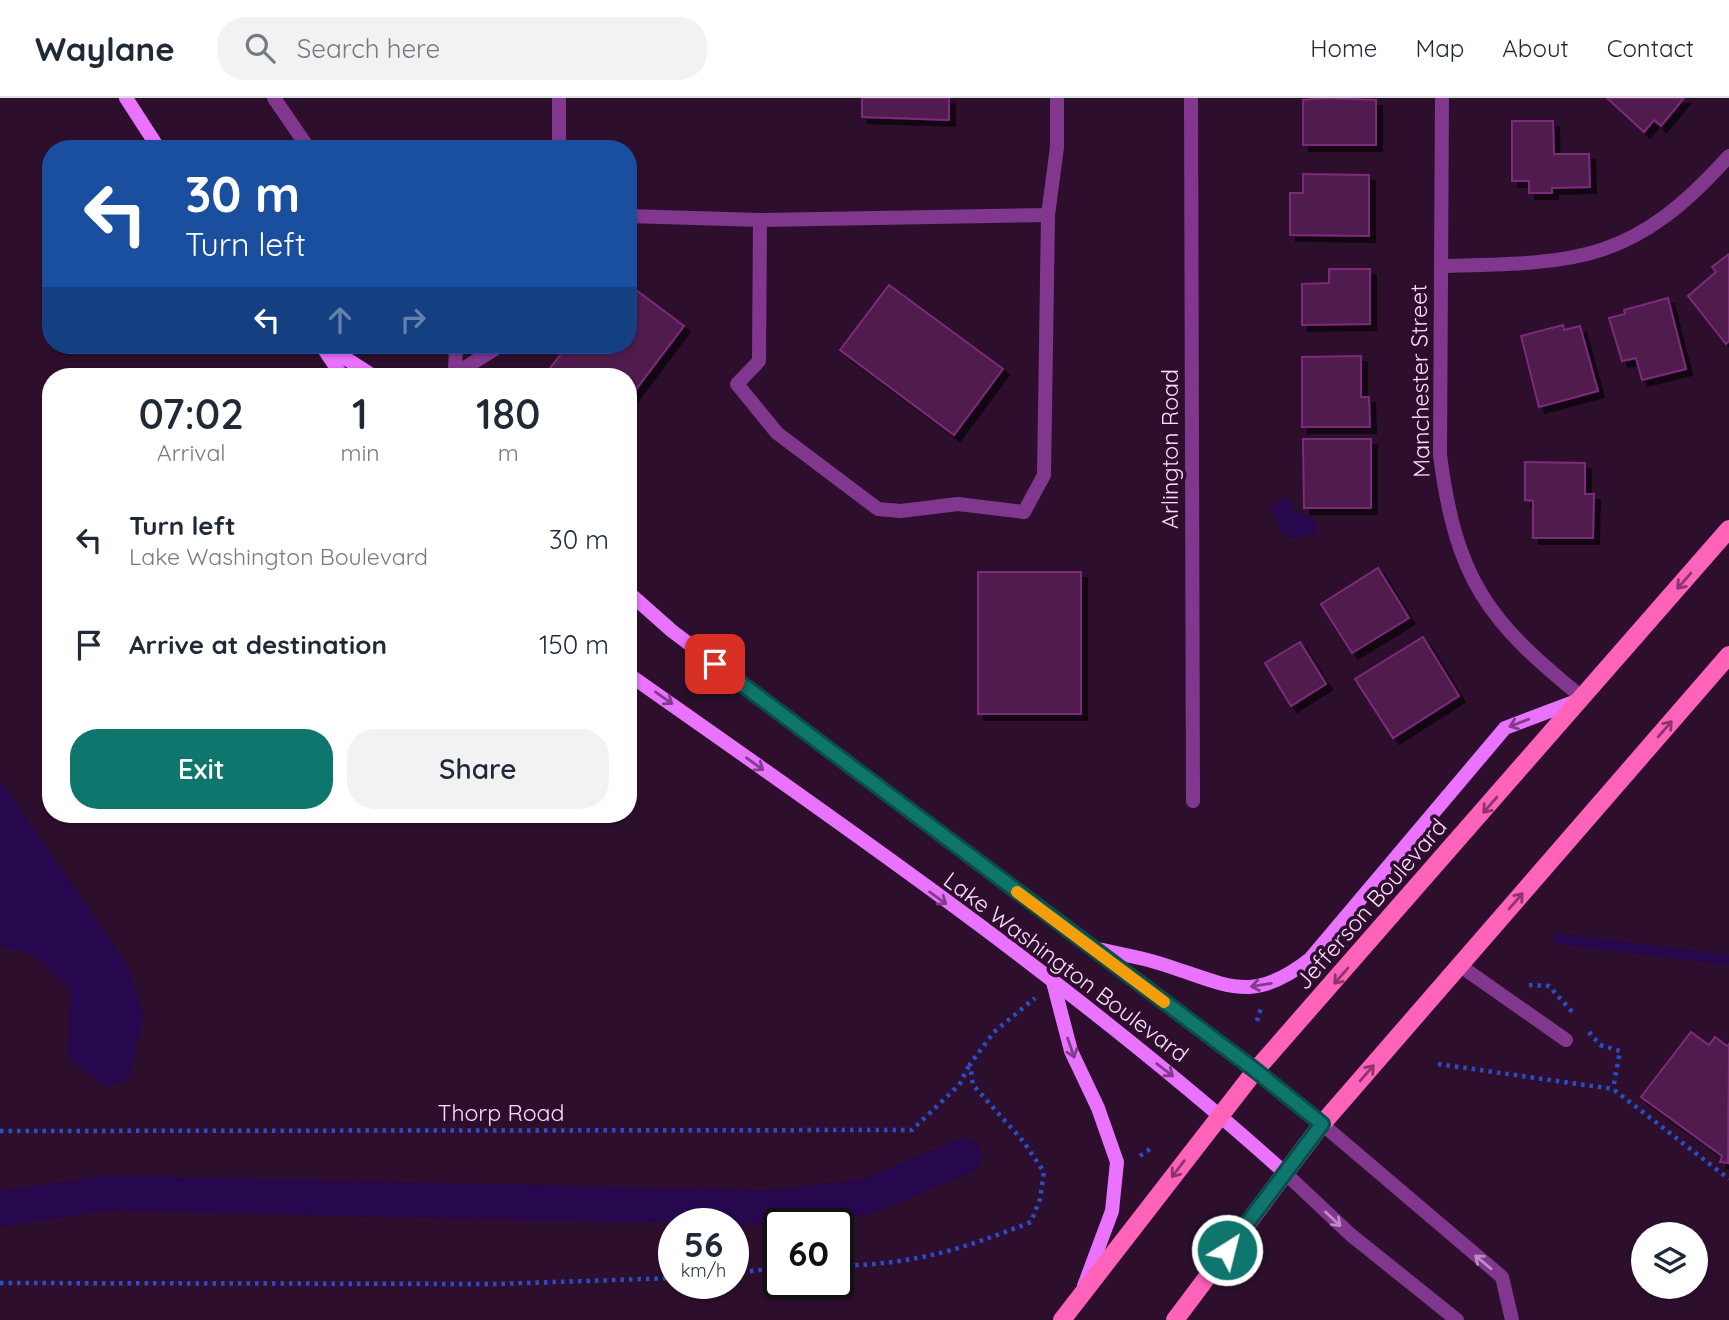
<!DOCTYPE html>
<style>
:root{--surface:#fff;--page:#f2f2f3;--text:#1f2937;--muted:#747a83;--line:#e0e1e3;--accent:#0f766e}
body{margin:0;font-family:Quicksand,sans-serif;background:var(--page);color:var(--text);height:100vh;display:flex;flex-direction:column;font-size:26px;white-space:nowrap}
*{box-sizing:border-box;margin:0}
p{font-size:23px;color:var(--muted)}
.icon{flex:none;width:38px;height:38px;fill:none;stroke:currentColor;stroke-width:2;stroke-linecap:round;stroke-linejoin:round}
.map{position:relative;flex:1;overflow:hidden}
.panel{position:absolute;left:42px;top:270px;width:595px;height:455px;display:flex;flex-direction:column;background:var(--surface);border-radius:28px;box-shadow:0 2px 5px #0004}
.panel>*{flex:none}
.banner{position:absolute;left:42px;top:42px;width:595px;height:214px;border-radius:28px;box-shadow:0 2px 5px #0004;background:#1a4fa0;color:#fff;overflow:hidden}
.tools{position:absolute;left:1631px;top:1124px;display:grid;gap:14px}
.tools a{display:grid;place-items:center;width:77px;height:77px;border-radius:50%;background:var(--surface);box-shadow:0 2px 5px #0004;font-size:35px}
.speed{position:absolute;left:658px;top:1110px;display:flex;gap:14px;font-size:35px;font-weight:700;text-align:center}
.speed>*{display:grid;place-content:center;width:91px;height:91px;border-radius:50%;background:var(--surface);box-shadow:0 2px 5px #0004;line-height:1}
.speed small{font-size:18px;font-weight:400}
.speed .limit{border:4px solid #111;border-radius:10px;background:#fff;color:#111}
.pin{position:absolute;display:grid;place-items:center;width:60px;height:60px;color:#fff;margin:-30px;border-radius:14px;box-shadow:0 4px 10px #0006}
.me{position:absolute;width:77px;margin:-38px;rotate:36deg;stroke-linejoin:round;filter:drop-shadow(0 0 5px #0008)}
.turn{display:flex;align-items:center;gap:24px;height:147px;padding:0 28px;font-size:32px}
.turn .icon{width:91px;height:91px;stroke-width:2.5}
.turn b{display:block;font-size:49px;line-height:60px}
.lanes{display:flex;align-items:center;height:66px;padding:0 28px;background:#0003;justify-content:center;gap:35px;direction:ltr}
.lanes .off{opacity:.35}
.eta{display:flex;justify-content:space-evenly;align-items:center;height:119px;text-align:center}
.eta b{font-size:42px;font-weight:600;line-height:49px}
.primary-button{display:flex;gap:14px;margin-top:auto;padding:14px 28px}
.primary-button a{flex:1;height:80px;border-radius:28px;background:var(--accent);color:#fff;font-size:28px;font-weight:600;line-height:80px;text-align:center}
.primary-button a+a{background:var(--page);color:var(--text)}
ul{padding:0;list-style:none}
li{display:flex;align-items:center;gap:21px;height:105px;padding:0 28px}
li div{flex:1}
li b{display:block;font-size:26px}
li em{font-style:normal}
header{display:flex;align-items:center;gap:42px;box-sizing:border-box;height:98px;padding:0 35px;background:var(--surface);border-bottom:2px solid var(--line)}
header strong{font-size:33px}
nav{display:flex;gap:38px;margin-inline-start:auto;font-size:24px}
.search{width:490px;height:63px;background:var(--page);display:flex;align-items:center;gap:18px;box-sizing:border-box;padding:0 24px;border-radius:28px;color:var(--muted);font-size:26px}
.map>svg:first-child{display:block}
.water{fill:#27074e}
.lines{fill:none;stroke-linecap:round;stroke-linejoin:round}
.stream{stroke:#27074e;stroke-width:10}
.canal{stroke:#27074e;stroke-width:35}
.building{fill:#4f1a4e;stroke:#7d2a7b;stroke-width:2;filter:url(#shadow)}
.path{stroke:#274ec7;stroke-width:4.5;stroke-dasharray:3.5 5;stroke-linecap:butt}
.service{stroke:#82378f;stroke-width:14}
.minor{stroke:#82378f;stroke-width:14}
.tertiary{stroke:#82378f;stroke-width:14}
.secondary{stroke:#e972ff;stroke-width:14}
.primary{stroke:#ff62b9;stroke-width:18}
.oneway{stroke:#8c346c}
.oneway2{stroke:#823c8c}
.oneway3{stroke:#c089c7}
.route-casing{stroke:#0a4d48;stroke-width:18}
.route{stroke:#0f766e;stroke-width:12}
.slow{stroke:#f59e0b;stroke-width:12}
.labels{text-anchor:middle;stroke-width:7;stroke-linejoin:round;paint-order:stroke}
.street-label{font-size:23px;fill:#fddbff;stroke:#2d0f2d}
</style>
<header>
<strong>Waylane</strong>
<div class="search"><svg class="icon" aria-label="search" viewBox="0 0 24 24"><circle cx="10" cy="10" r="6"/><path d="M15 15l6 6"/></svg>Search here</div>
<nav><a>Home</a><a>Map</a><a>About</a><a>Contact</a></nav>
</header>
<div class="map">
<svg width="1729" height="1222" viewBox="0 0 1729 1222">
<defs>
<filter id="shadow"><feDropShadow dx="6" dy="6" stdDeviation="0" flood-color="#0009"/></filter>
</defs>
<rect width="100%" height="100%" fill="#2d0f2d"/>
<g class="water">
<polygon points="1284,399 1290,403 1296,415 1310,417 1317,426 1315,436 1294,440 1283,436 1271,411"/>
<polygon points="0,681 127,867 144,917 129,981 107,989 68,961 71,892 32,856 0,848"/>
</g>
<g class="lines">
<polyline class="stream" points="1559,841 1729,862"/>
<polyline class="canal" points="0,1111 107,1095 769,1110 866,1099 964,1058"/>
</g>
<g class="building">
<polygon points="862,0 949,0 949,22 862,19"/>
<polygon points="1327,0 1376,2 1376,47 1303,47 1303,2"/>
<polygon points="1607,0 1684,0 1661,28 1654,22 1644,34"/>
<polygon points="1512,23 1553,23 1554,56 1589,56 1590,89 1552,90 1552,95 1529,95 1529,83 1512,83"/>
<polygon points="1303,76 1369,77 1369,138 1290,137 1290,95 1303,95"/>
<polygon points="1729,156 1729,243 1726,246 1688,198 1716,174 1712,169"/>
<polygon points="1329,171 1370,171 1370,226 1302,227 1302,186 1329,185"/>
<polygon points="628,186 684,228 628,302 628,278 544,278 568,247 628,247"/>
<polygon points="889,187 1003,271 954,337 840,252"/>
<polygon points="1668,200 1686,271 1642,282 1636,260 1622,263 1609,220 1625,216 1624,212"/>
<polygon points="1563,227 1564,232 1580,228 1598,293 1539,309 1521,238"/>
<polygon points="1361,258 1361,299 1369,299 1370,329 1302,329 1302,259"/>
<polygon points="1303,341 1371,341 1371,410 1304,410"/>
<polygon points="1525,364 1585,365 1585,396 1594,396 1593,440 1533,440 1533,403 1525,402"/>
<polygon points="1378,470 1409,520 1352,555 1321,506"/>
<rect x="978" y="474" width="103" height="142"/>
<polygon points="1423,539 1459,598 1393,640 1355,581"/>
<polygon points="1300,544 1326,586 1291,608 1265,565"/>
<polygon points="1691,934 1709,947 1715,939 1727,948 1729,946 1728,1065 1720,1064 1722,1058 1641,999"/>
</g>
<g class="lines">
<g class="path">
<polyline points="1529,887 1549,888 1574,916"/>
<polyline points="1257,923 1261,910"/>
<polyline points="1589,934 1600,947 1620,953 1613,991"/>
<polyline points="1438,966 1613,991 1729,1081"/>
<polyline points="0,1033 912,1032 959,987 970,966"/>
<polyline points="1140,1058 1153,1049"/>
<path d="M838,1168C914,1166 961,1152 1031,1124L1040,1101L1044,1074L1023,1043L973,987L970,966L994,934L1035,900"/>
<polyline points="733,1175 779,1170"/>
<polyline points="0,1185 496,1186 674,1180"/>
</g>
<g class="service">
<polyline points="274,0 309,51"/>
<polyline points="559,0 559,51"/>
<polyline points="628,118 760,122 1048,117 1057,49 1057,0"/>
<polyline points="760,122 759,263 737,286 777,335 878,411 901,413 958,406 1024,414 1044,377 1048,117"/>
<polyline points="455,274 456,247"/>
<polyline points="452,278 501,247"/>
<polyline points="1459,867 1566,942"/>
</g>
<g class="minor">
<polyline points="1191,0 1193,703"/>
<path d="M1442,0L1440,357C1456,481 1487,523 1583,600"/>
<path d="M1442,168C1579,165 1633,165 1729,58"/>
</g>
<g class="tertiary">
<polyline points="1322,1026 1502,1179 1512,1222"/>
<polyline points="1284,1074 1351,1137 1457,1222"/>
</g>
<g class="secondary">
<polyline points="126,0 159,51"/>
<polyline points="325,247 373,278"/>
<polyline points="322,248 342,278"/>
<polyline points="628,494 672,533 1255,973 1322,1026"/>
<path d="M628,576C852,733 1080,891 1284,1074"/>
<path d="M1098,851C1121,856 1145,860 1168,868C1229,888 1253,906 1310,861L1505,630L1579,602"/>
<polyline points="1053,884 1071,953 1098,1010 1117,1064 1112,1113 1084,1188"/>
</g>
<g class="primary">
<polyline points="1062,1222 1255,973 1729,431"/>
<polyline points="1175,1222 1322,1026 1729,557"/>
</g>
</g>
<defs><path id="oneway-shaft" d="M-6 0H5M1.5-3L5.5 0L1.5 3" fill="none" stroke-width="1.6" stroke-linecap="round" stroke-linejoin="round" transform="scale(1.75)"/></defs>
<g class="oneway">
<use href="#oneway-shaft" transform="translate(1684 483) rotate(131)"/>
<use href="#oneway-shaft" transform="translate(1665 631) rotate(-49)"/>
<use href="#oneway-shaft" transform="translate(1490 707) rotate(131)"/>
<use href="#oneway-shaft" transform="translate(1516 803) rotate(-49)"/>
<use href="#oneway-shaft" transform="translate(1341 878) rotate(131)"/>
<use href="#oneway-shaft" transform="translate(1367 975) rotate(-49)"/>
<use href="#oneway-shaft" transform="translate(1178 1071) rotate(127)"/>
</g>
<g class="oneway2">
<use href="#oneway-shaft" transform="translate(664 600) rotate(35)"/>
<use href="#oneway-shaft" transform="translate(1519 625) rotate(159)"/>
<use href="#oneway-shaft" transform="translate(755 666) rotate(36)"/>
<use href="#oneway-shaft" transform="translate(938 800) rotate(36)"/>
<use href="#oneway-shaft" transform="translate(1261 887) rotate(171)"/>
<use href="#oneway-shaft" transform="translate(1071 950) rotate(71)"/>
<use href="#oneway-shaft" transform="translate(1165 972) rotate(38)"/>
</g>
<g class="oneway3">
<use href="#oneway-shaft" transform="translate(1333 1121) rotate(43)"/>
<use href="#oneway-shaft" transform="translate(1483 1164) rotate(-140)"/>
</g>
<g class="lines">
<g class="route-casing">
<polyline id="route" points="715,566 1255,972 1322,1026 1227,1152"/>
</g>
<use href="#route" class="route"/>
<polyline class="slow" points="1017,794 1164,904"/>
</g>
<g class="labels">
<g class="street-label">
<text transform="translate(1420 283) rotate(-91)" y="8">Manchester Street</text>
<text transform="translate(1170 351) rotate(-90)" y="8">Arlington Road</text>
<text transform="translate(1371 806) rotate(-49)" y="8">Jefferson Boulevard</text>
<text transform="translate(1066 869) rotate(37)" y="8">Lake Washington Boulevard</text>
<text x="501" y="1023">Thorp Road</text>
</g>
</g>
</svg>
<div class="tools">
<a><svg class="icon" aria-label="layers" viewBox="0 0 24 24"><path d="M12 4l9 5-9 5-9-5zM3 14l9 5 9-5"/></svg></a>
</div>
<div class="speed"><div>56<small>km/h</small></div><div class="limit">60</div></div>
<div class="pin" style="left:715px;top:566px;background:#d93025"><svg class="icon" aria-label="arrive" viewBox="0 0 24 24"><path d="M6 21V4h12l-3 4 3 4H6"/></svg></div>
<svg class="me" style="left:1227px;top:1152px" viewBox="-20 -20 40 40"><circle r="17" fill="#0f766e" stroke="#fff" stroke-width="3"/><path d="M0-11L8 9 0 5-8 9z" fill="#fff"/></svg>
<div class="banner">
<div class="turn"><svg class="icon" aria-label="left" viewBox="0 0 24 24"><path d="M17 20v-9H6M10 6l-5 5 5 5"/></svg><div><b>30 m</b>Turn left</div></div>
<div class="lanes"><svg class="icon" aria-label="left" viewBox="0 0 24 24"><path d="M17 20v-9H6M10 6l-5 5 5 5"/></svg><svg class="icon off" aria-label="ahead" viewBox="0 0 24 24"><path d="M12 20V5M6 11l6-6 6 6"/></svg><svg class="icon off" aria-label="right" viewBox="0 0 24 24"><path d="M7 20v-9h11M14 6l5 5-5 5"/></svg></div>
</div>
<section class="panel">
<div class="eta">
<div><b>07:02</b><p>Arrival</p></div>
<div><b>1</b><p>min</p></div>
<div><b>180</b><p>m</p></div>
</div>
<ul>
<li><svg class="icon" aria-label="left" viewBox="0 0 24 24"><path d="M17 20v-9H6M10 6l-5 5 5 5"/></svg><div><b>Turn left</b><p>Lake Washington Boulevard</p></div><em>30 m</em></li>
<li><svg class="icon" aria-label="arrive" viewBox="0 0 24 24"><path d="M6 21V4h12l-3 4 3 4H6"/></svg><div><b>Arrive at destination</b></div><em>150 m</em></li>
</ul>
<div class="primary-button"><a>Exit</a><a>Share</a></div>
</section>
</div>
